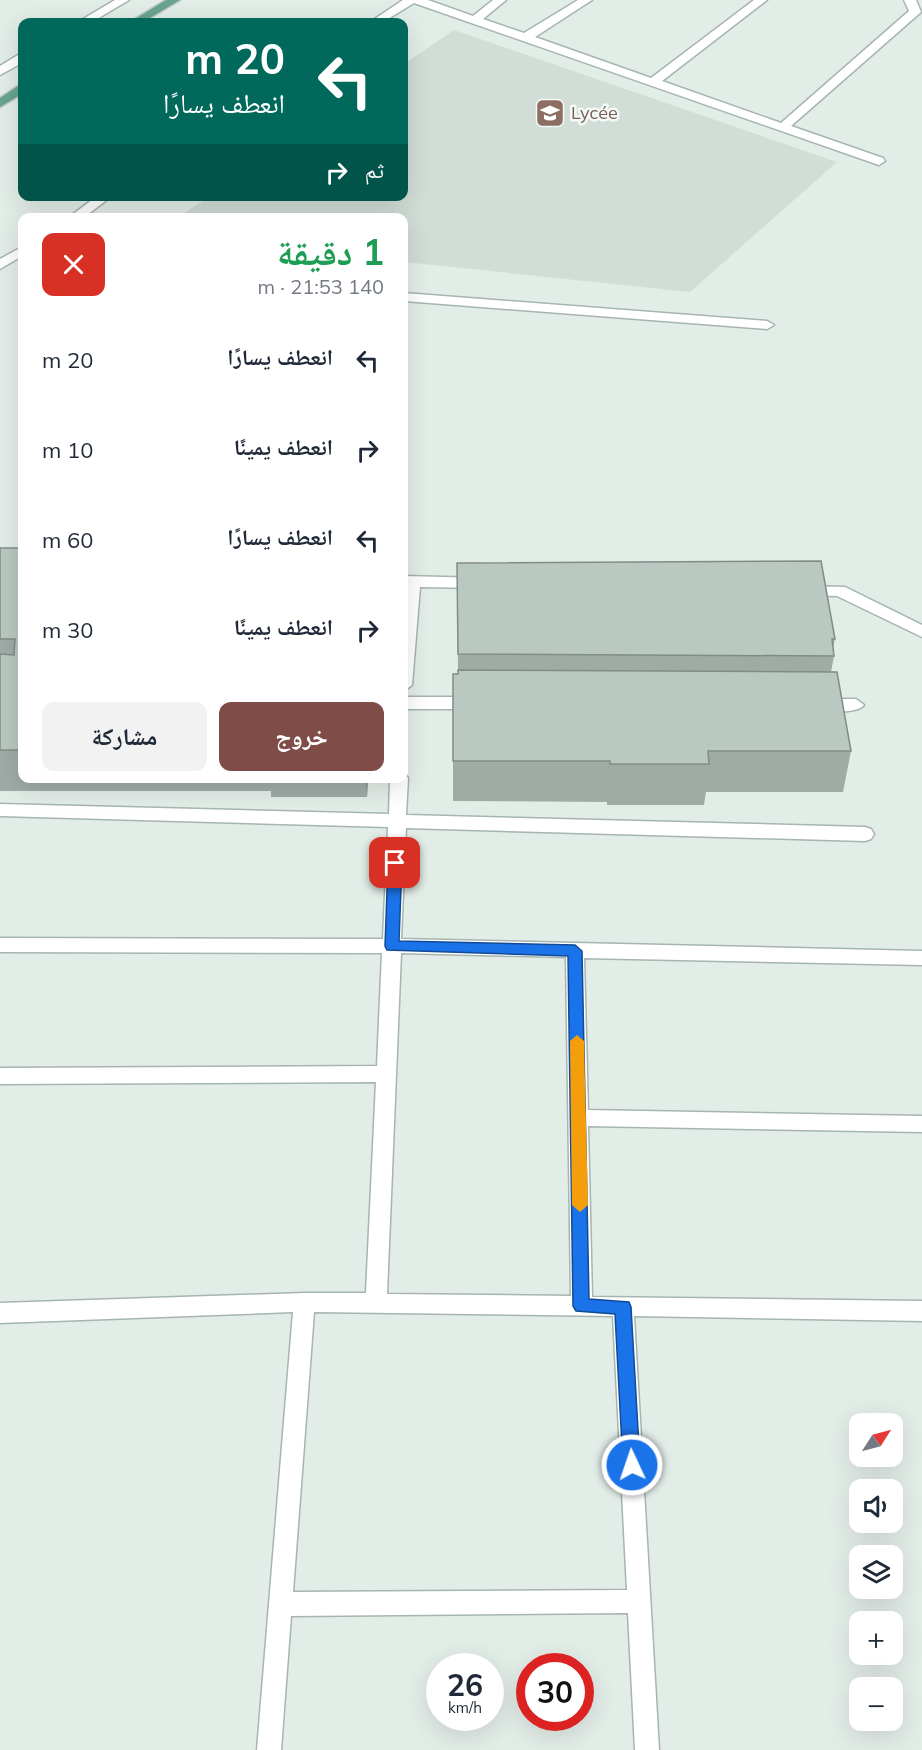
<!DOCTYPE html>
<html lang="ar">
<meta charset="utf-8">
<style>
:root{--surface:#fff;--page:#f2f2f3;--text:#1f2937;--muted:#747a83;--accent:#7f4c47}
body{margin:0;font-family:Mulish,"Noto Naskh Arabic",sans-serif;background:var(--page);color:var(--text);direction:rtl;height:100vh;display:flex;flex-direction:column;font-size:22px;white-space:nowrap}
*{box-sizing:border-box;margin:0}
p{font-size:20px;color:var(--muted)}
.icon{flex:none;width:33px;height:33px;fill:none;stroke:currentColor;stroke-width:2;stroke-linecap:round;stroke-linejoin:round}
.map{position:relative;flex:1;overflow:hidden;direction:ltr}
.sheet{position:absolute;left:18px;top:213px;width:390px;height:570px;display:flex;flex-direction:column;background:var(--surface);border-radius:12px;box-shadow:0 6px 24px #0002;direction:rtl}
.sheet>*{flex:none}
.top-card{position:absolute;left:18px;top:18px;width:390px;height:183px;border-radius:12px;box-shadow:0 6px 24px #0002;direction:rtl;background:#00695c;color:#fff;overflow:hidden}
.needle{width:39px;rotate:54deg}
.tools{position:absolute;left:849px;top:1413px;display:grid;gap:12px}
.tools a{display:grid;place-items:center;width:54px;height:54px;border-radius:12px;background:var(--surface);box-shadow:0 6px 24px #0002;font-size:30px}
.speed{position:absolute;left:426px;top:1653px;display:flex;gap:12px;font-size:30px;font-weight:700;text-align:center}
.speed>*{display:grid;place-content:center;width:78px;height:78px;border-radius:50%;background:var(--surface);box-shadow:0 6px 24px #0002;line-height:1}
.speed small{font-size:15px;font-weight:400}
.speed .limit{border:9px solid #d22;background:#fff;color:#111}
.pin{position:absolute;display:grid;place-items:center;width:51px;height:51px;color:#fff;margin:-26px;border-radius:12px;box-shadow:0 3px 9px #0006}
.me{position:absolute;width:66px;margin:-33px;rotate:357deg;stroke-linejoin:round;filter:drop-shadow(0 0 4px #0008)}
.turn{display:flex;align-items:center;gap:21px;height:126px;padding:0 24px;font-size:27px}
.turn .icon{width:78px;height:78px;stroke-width:2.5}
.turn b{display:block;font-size:42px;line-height:51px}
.then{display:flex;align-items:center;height:57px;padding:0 24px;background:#0003;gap:12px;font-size:22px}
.round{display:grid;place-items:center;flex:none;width:63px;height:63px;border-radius:12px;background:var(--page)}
.overview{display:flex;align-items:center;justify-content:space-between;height:102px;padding:0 24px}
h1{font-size:36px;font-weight:700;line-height:45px;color:#1e9e55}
.action{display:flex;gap:12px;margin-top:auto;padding:12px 24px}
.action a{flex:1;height:69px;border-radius:12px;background:var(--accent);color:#fff;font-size:24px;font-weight:700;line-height:69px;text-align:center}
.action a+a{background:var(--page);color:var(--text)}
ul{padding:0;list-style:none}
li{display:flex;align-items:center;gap:18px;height:90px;padding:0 24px}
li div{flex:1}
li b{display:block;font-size:22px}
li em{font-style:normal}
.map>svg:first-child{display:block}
.built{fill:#d2ddd7}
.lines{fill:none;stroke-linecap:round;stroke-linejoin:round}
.minor-casing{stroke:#a6b5af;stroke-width:3}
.major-casing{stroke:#c1c9c7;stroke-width:3}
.minor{fill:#fff;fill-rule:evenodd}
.major{fill:#67a390;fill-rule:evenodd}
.wall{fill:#9faca6}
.shaded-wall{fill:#828c87}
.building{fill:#b9c8c1;stroke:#828c87;stroke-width:1.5}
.route{fill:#1a73e8;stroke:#114b97;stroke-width:1.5}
.slow{fill:#f59e0b}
.labels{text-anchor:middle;stroke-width:5;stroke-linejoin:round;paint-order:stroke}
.far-education-label{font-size:18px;fill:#785e54;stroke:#f4faf7;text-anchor:start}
</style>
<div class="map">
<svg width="922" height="1750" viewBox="0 0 922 1750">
<rect width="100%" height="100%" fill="#e3ede8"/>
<polygon class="built" points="454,30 837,162 690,292 404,262 404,218 178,217 209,197 404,196 404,64"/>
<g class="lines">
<g class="minor-casing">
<g id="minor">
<polygon points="115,0 129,0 92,22 78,22"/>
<polygon points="403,0 428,0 473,16 493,0 506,0 483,19 524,33 578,0 592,0 535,37 651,78 754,0 767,0 662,81 781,123 909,11 904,0 916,0 921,12 791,126 883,158 885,161 879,165 414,3 383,22 370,22"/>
<polygon points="18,55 22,55 22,63 0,75 0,66"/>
<polygon points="97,196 112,196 83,218 68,218"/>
<polygon points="22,247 22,256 0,269 0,259"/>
<polygon points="404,293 767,321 774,325 767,329 404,301"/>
<polygon points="404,576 483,578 491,583 483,588 420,587 412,685 404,691"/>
<polygon points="804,586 845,587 922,625 922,637 837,596 798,595 796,591"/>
<polygon points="404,697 477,697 485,703 477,709 404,709"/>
<path d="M819,699H856L864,705C859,714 816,714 811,705Z"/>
<path d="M404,773L408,778L406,815L865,827L871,829L874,834L871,839L865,841L406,828L401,939L922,951V965L584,958L588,1110L922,1116V1132L588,1126L592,1297L922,1301V1321L634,1316L659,1750H635L628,1613L291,1616L281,1750H257L293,1312L0,1323V1303L304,1293H366L376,1082L0,1084V1068L377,1066L382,953L0,952V938L383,939L388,827L0,816V804L389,814L390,778H404ZM401,953L566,957L571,1296L387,1294ZM314,1312L613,1316L627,1590L293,1592Z"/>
</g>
</g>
<g class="major-casing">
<g id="major">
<polygon points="166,0 180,0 143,22 130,22"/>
<polygon points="18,86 22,86 22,94 0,107 0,98"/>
</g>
</g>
<use href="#minor" class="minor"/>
<use href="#major" class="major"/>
</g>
<g class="wall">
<polygon points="0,548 22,548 22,778 368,778 367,797 271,797 271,791 0,791"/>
<polygon points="457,563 835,639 833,648 834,656 831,672 851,751 843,792 706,792 704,805 607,805 607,802 453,801 453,674 458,674"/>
</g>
<polygon class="shaded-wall" points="366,778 368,778 367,797"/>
<g class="building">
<polygon points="0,548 22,548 22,750 0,750 0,654 14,655 15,639 0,639"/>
<polygon points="821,561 835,639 832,639 834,656 458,654 457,563"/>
<polygon points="458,670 837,672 851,751 708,751 709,764 610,764 610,761 453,761 453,674 458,674"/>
</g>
<polygon class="route" points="395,858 402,863 399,941 575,945 582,951 589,1299 629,1302 631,1307 640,1465 638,1471 632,1473 626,1471 623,1465 615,1314 576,1311 573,1306 568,956 387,950 385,946 388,863"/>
<polygon class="slow" points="577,1035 584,1041 588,1205 580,1212 572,1205 570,1041"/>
<defs>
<g id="school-square" transform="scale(1.5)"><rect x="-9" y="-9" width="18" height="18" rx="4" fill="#8d6e63" stroke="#f4faf7"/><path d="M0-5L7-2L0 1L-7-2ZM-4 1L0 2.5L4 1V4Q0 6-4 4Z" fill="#fff"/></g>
</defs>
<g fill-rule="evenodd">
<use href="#school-square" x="550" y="113"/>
</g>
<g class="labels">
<g class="far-education-label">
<text x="571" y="119">Lycée</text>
</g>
</g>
</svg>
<div class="tools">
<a><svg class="needle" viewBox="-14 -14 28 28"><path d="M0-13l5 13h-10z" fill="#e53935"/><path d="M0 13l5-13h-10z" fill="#747a83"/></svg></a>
<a><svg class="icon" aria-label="sound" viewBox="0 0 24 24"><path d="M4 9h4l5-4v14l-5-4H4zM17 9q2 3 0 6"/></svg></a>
<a><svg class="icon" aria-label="layers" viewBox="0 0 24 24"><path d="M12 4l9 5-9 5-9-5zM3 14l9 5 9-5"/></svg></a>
<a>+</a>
<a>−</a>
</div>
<div class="speed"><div>26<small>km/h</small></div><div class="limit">30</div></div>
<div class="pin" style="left:395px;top:863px;background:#d93025"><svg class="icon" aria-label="arrive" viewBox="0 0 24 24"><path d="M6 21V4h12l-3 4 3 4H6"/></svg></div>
<svg class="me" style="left:632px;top:1465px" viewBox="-20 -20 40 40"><circle r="17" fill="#1a73e8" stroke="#fff" stroke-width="3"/><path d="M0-11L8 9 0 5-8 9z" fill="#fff"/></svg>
<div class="top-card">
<div class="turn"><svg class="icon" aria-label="left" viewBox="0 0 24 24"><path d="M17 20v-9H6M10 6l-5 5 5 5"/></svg><div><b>20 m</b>انعطف يسارًا</div></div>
<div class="then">ثم<svg class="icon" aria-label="right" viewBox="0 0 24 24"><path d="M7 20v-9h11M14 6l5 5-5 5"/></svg></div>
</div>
<section class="sheet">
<div class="overview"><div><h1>1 دقيقة</h1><p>140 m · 21:53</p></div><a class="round" style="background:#d93025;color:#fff"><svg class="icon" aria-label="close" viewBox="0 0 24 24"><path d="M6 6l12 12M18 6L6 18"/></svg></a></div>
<ul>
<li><svg class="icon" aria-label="left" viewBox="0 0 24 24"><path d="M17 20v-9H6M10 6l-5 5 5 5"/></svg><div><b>انعطف يسارًا</b></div><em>20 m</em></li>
<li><svg class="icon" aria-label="right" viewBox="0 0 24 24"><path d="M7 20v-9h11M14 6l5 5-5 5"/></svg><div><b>انعطف يمينًا</b></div><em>10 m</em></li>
<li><svg class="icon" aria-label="left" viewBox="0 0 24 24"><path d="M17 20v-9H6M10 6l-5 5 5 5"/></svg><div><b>انعطف يسارًا</b></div><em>60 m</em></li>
<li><svg class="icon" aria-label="right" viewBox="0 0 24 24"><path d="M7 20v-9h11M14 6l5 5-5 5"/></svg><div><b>انعطف يمينًا</b></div><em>30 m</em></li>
</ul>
<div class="action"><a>خروج</a><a>مشاركة</a></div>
</section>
</div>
